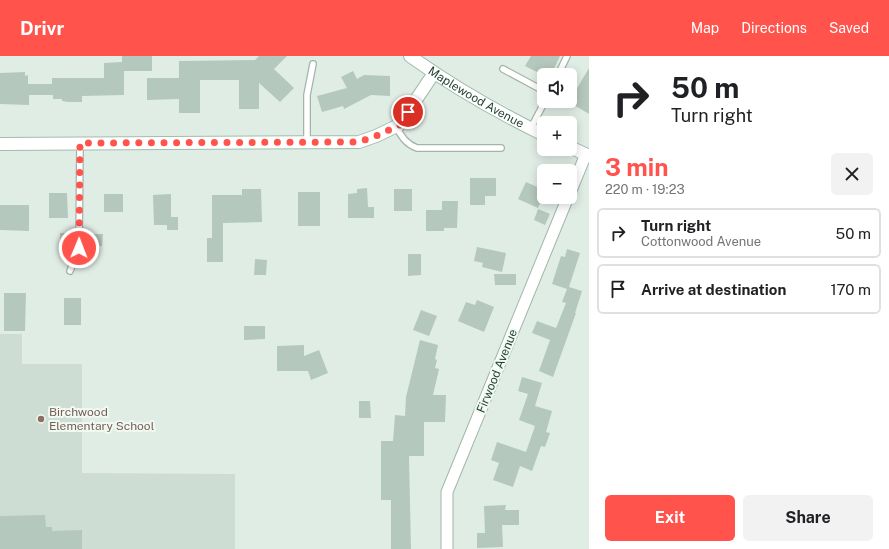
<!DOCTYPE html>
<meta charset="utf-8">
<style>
:root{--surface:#fff;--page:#f2f2f2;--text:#202124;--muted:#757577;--line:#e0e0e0;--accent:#ff534c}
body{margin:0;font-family:"Public Sans",sans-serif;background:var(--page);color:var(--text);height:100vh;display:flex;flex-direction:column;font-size:15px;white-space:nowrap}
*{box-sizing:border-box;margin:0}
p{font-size:13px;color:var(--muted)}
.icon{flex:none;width:22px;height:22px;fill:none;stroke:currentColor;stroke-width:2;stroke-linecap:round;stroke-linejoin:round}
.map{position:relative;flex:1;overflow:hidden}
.details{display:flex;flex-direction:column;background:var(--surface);width:300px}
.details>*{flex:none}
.guide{background:#fff;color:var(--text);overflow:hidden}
.buttons{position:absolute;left:537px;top:12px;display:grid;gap:8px}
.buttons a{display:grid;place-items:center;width:40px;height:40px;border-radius:6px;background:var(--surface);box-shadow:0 2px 10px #0003;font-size:20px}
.pin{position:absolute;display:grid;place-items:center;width:34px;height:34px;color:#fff;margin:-17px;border:2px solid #fff;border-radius:50%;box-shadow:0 1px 4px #0007}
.me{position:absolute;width:44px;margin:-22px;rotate:1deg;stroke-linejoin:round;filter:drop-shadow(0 0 3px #0008)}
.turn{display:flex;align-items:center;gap:14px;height:84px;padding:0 16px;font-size:18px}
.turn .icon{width:52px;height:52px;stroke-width:2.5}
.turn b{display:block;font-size:28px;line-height:34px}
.round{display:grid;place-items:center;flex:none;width:42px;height:42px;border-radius:6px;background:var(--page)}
.summary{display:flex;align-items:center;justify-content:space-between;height:68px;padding:0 16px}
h1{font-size:24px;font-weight:700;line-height:30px;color:var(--accent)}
.cta{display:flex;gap:8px;margin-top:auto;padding:8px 16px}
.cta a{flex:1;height:46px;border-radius:6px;background:var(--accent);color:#fff;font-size:16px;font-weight:700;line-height:46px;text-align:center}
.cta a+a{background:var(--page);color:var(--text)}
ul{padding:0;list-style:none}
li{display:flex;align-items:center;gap:12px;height:50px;margin:0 8px 6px;padding:0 8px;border:2px solid var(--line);border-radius:6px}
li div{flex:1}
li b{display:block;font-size:15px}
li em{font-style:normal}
header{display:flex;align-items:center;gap:24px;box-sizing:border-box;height:56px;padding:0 20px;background:var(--accent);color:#fff}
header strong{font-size:19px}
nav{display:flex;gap:22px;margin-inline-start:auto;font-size:14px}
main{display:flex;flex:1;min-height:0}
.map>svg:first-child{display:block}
.built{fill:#ceddd3}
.building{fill:#b5c8bd}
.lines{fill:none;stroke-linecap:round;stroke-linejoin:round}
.lane-casing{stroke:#a2b5ab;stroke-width:8}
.street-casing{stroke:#a2b5ab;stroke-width:13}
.secondary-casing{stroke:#a0bdad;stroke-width:14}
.lane{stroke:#fff;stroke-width:5.5}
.street{stroke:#fff;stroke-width:11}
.secondary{stroke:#fff;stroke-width:12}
.route{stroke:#ff534c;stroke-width:7;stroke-dasharray:0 12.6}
.education-dot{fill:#8d6e63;stroke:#f1f9f3;stroke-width:1.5}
.labels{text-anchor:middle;stroke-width:4;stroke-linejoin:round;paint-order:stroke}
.street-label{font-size:12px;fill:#1f3f30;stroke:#f1f9f3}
.education-label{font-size:12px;fill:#785e54;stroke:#f1f9f3;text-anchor:start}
</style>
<header>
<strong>Drivr</strong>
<nav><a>Map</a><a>Directions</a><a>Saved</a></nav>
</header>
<main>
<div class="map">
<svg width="589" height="493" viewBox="0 0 589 493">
<rect width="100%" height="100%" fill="#e0ede5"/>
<polygon class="built" points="0,278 22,278 22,308 82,308 82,417 235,418 235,493 0,493"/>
<g class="building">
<polygon points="122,0 152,0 152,15 124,15 124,39 82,40 82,46 68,46 62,45 62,43 53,43 53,39 29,39 29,49 0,48 0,17 25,16 25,20 28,19 28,28 52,28 52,22 104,22 104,7 122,6"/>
<polygon points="259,0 287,0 274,13 294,32 280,46 259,27 259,53 239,53 239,24 200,24 200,57 179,57 179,43 147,44 147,22 179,22 179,5 255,4"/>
<polygon points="531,0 560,0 551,19 543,19 525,10"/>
<polygon points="589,12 589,58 569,46"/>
<polygon points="353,15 357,23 364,19 390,20 390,40 371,39 344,53 343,50 322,56 317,40 347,32 341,21"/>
<polygon points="470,122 496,122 496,140 485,140 485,149 470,149"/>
<polygon points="526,126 544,134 544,138 538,152 518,143"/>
<polygon points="367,132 368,151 374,151 374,162 348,162 348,138 357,137 357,133"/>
<polygon points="242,133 261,133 262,166 223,167 223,206 207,206 207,182 212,182 212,139 242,139"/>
<rect x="394" y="133" width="18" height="22"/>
<rect x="298" y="136" width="22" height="34"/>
<polygon points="49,137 67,137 68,162 49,162"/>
<rect x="104" y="138" width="19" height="18"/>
<polygon points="171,138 171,161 178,161 178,174 167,174 167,169 154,169 153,139"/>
<polygon points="442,145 458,145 457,172 444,172 444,175 426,175 426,154 442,154"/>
<polygon points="0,149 29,149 29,175 0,174"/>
<polygon points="538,153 550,158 545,169 534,164"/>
<polygon points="60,177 75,177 75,191 73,195 60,196"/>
<polygon points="83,178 103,178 102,190 83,190"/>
<polygon points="477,191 506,197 502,216 482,211 483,207 474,205"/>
<polygon points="567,193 580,197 569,231 582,235 575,257 576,257 553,321 539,315 550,284 532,277 537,265 556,272 566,247 562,246 567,233 552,228 561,200 565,201"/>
<polygon points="408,198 421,198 421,219 408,220"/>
<polygon points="255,203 267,204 266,219 254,219"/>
<polygon points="494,218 516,218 516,229 495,229"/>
<polygon points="4,237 26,237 25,275 4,275"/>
<rect x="64" y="242" width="17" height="27"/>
<polygon points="477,244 494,251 484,276 458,265 466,246 475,249"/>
<polygon points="421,254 437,260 429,280 413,274"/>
<polygon points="244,270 265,270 265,283 244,284"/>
<polygon points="420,284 438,289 435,303 437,304 435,312 439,313 433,339 446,339 445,366 424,366 424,400 409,400 411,493 391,493 391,444 381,444 381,385 393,385 395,359 405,360 406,341"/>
<polygon points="304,289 304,300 319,294 328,317 311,324 308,315 277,315 277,290"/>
<polygon points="522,321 542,327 535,350 552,355 546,376 550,377 545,391 541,390 532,415 520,410 513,431 493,424 499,407 491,404 497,386 526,396 535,370 519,364 528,338 518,335"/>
<polygon points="359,345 370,345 371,362 359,362"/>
<polygon points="506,449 505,454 519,454 519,469 502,469 503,491 477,492 477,477 485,477 484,450"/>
<polygon points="45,459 46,471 52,471 52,475 82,474 82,493 0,493 0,460"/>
</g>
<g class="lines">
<g class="lane-casing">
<g id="lane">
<polyline points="503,13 544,35"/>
<polyline points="558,19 567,0"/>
<path d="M396,71C402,81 406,88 417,92H501"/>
<polyline points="531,72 545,45"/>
<polyline points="307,86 307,39 313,8"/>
<polyline points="70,215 79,192 80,87"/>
</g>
</g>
<g class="street-casing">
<g id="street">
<polyline points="570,137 586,98"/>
<polyline points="447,493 447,436 568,141"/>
</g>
</g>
<g class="secondary-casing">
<g id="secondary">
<path id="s1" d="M410,0C452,30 497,56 544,79"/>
<polyline points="0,88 359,86 376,80 399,69 434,17"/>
<polyline points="570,91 589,100"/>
</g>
</g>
<use href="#lane" class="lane"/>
<use href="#street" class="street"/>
<use href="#secondary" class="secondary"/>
</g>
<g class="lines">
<polyline class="route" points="79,192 80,87 359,86 376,80 400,69 408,56"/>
</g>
<circle class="education-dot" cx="41" cy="363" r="4"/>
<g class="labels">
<g class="street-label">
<text dy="4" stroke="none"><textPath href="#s1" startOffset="78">Maplewood Avenue</textPath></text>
<text transform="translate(497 315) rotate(-68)" y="4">Firwood Avenue</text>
</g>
<g class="education-label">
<text x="49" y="360">Birchwood<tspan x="49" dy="14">Elementary School</tspan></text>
</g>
</g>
</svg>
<div class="buttons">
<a><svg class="icon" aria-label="sound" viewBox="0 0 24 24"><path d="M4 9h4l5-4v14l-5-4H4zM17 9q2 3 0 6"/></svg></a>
<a>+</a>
<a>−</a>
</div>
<div class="pin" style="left:408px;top:56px;background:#d93025"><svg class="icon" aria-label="arrive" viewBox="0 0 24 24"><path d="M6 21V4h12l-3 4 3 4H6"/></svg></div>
<svg class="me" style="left:79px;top:192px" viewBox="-20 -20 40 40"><circle r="17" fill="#ff534c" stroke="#fff" stroke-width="3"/><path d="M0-11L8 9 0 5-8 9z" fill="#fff"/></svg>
</div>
<section class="details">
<div class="guide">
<div class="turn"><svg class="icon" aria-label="right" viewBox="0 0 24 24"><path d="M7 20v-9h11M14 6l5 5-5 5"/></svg><div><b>50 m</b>Turn right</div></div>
</div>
<div class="summary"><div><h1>3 min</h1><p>220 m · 19:23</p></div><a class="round"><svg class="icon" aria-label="close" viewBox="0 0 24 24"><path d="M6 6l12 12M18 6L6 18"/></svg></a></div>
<ul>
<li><svg class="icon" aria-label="right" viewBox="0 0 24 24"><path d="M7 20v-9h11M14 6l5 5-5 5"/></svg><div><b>Turn right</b><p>Cottonwood Avenue</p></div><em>50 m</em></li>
<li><svg class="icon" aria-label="arrive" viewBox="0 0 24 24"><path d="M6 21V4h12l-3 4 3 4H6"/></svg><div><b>Arrive at destination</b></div><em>170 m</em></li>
</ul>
<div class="cta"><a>Exit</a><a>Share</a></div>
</section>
</main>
